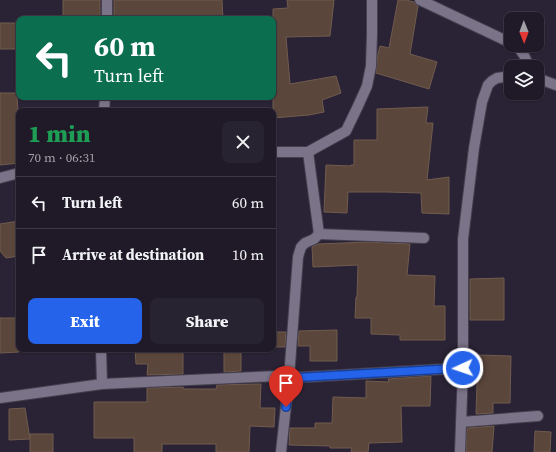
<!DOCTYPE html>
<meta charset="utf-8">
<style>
:root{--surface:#201a28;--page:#282330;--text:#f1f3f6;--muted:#a2a1a8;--line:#3d3845;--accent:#2563eb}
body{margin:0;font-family:"Source Serif 4",serif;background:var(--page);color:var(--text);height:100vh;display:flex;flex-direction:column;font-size:15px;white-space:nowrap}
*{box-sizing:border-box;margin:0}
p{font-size:13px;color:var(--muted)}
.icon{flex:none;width:22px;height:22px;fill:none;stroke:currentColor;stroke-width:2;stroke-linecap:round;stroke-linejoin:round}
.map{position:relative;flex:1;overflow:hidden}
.details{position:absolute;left:16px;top:108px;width:260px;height:244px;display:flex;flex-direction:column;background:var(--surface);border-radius:8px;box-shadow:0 1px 3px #0004,0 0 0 1px var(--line)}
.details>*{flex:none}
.banner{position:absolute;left:16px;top:16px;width:260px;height:84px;border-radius:8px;box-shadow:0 1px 3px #0004,0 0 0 1px var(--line);background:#0b6e4f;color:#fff;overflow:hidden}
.needle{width:26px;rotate:179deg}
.buttons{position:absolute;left:504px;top:12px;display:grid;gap:8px}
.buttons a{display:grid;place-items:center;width:40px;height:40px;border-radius:8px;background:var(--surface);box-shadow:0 1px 3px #0004,0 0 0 1px var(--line);font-size:20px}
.pin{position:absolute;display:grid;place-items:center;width:34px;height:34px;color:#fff;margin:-41px -17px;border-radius:50% 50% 50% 0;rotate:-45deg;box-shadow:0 0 4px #0007}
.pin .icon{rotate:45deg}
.me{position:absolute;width:44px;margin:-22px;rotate:267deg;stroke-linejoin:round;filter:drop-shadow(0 0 3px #0008)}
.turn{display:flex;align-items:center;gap:14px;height:84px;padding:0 12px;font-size:18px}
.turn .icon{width:52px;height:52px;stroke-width:2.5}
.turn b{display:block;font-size:28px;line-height:34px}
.round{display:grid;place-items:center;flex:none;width:42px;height:42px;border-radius:8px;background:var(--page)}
.headline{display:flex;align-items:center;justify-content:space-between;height:68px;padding:0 12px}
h1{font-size:24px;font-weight:800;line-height:30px;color:#1e9e55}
.cta{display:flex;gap:8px;margin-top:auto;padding:8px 12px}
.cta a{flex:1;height:46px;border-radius:8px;background:var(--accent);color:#fff;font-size:16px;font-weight:800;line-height:46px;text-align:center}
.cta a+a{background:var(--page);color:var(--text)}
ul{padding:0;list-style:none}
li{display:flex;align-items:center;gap:12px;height:52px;padding:0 12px;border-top:1px solid var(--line)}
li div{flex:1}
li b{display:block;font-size:15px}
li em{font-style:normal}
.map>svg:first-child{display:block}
.building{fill:#5b463b;stroke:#715b4f}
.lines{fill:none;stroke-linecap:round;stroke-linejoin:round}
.minor-casing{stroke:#443f4e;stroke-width:12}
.minor{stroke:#7b7489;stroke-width:10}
.route-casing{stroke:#184099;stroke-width:10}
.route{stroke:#2563eb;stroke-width:7}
</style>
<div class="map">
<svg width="556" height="452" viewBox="0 0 556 452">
<rect width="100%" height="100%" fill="#2a2335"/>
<g class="building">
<rect x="63" y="0" width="37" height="19"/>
<polygon points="114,0 222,0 223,19 114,19"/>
<polygon points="287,0 334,0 330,36 286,37 290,84 336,76 341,93 322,100 324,112 309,115 273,118 273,9 288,8"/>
<polygon points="398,0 406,0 414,2 415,4 418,6 410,54 437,62 429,89 376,73 378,54 380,46 389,48"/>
<rect x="0" y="23" width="17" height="26"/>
<polygon points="0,93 17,93 19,131 19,163 0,165"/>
<polygon points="428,107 426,123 433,123 427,180 449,177 449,214 422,213 421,193 387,192 348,192 347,213 324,212 326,165 351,166 351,165 354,165 354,140 377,140 377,109"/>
<polygon points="19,221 19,256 6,258 0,251 0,224"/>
<polygon points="367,242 410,244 407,275 435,276 434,306 445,306 445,340 400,340 400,335 371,334 371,318 355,318 356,297 357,297 358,265 313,267 312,247 318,244"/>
<polygon points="504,278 504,320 470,320 470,279"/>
<polygon points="0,318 19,318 19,352 0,353"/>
<polygon points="337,330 337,361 310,361 310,346 298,346 299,331"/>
<polygon points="273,332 286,332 285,347 273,347"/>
<polygon points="135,349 183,349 183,374 147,375 148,364 136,364"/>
<polygon points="224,349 241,349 241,371 224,372"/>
<polygon points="478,355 511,356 510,403 493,403 493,413 476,414"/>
<polygon points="431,376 430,406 401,406 402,442 369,443 368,452 351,452 352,448 330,448 330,446 289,445 290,428 315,428 315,423 332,423 333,397 366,398 366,381 389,382 388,379"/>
<polygon points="256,384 261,384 260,408 275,408 274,427 250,426 249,452 216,452 216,444 162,444 162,452 134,452 134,438 94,438 94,402 147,402 147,388 183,387 184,389 216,389 217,385"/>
<polygon points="25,408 30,439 9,440 9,409"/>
<polygon points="494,426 492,452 466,452 467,428"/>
<polygon points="535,431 551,432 550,452 534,452"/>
<rect x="30" y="434" width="23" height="18"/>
</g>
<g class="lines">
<g class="minor-casing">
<g id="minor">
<polyline points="420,0 511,43"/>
<polyline points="107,19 107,0"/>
<path d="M515,45C522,51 527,57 528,67"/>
<polyline points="537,78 556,85"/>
<polyline points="104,111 105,97"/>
<polyline points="273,152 308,152 346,131 358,106 367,86 371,66 372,34 372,0"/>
<polyline points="0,178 19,173"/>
<polyline points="319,234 424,238"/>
<polyline points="101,349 102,384"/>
<polyline points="0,398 102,384 278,376 289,378 463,368"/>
<polyline points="461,422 538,416"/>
<polyline points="281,452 289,378 298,257 301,247 305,243 314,239 319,234 308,152"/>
<polyline points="460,452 463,368 463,239 474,148 482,102 488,85 492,81 497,78 511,76"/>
</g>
</g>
<use href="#minor" class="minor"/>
</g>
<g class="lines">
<g class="route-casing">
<polyline id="route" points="286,407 289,378 463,368"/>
</g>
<use href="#route" class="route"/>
</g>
</svg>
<div class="buttons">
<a><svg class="needle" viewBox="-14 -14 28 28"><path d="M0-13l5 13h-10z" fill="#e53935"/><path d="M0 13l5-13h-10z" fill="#a2a1a8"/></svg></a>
<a><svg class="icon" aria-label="layers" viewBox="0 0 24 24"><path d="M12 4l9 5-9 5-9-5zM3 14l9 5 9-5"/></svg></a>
</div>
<div class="pin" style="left:286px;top:407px;background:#d93025"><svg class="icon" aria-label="arrive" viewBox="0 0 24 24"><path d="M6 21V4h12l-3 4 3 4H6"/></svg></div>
<svg class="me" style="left:463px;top:368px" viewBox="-20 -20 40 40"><circle r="17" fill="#2563eb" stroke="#fff" stroke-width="3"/><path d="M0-11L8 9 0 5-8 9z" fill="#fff"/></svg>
<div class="banner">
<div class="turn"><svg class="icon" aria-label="left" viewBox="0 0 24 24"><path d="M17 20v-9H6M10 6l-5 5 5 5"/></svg><div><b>60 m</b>Turn left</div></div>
</div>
<section class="details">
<div class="headline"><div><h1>1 min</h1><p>70 m · 06:31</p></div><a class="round"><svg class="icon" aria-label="close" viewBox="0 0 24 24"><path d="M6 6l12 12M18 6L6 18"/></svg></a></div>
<ul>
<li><svg class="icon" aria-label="left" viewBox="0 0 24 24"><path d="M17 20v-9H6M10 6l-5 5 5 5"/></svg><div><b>Turn left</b></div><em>60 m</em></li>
<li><svg class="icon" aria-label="arrive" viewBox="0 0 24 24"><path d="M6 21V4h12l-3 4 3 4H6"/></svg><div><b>Arrive at destination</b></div><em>10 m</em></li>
</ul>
<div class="cta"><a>Exit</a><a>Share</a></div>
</section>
</div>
